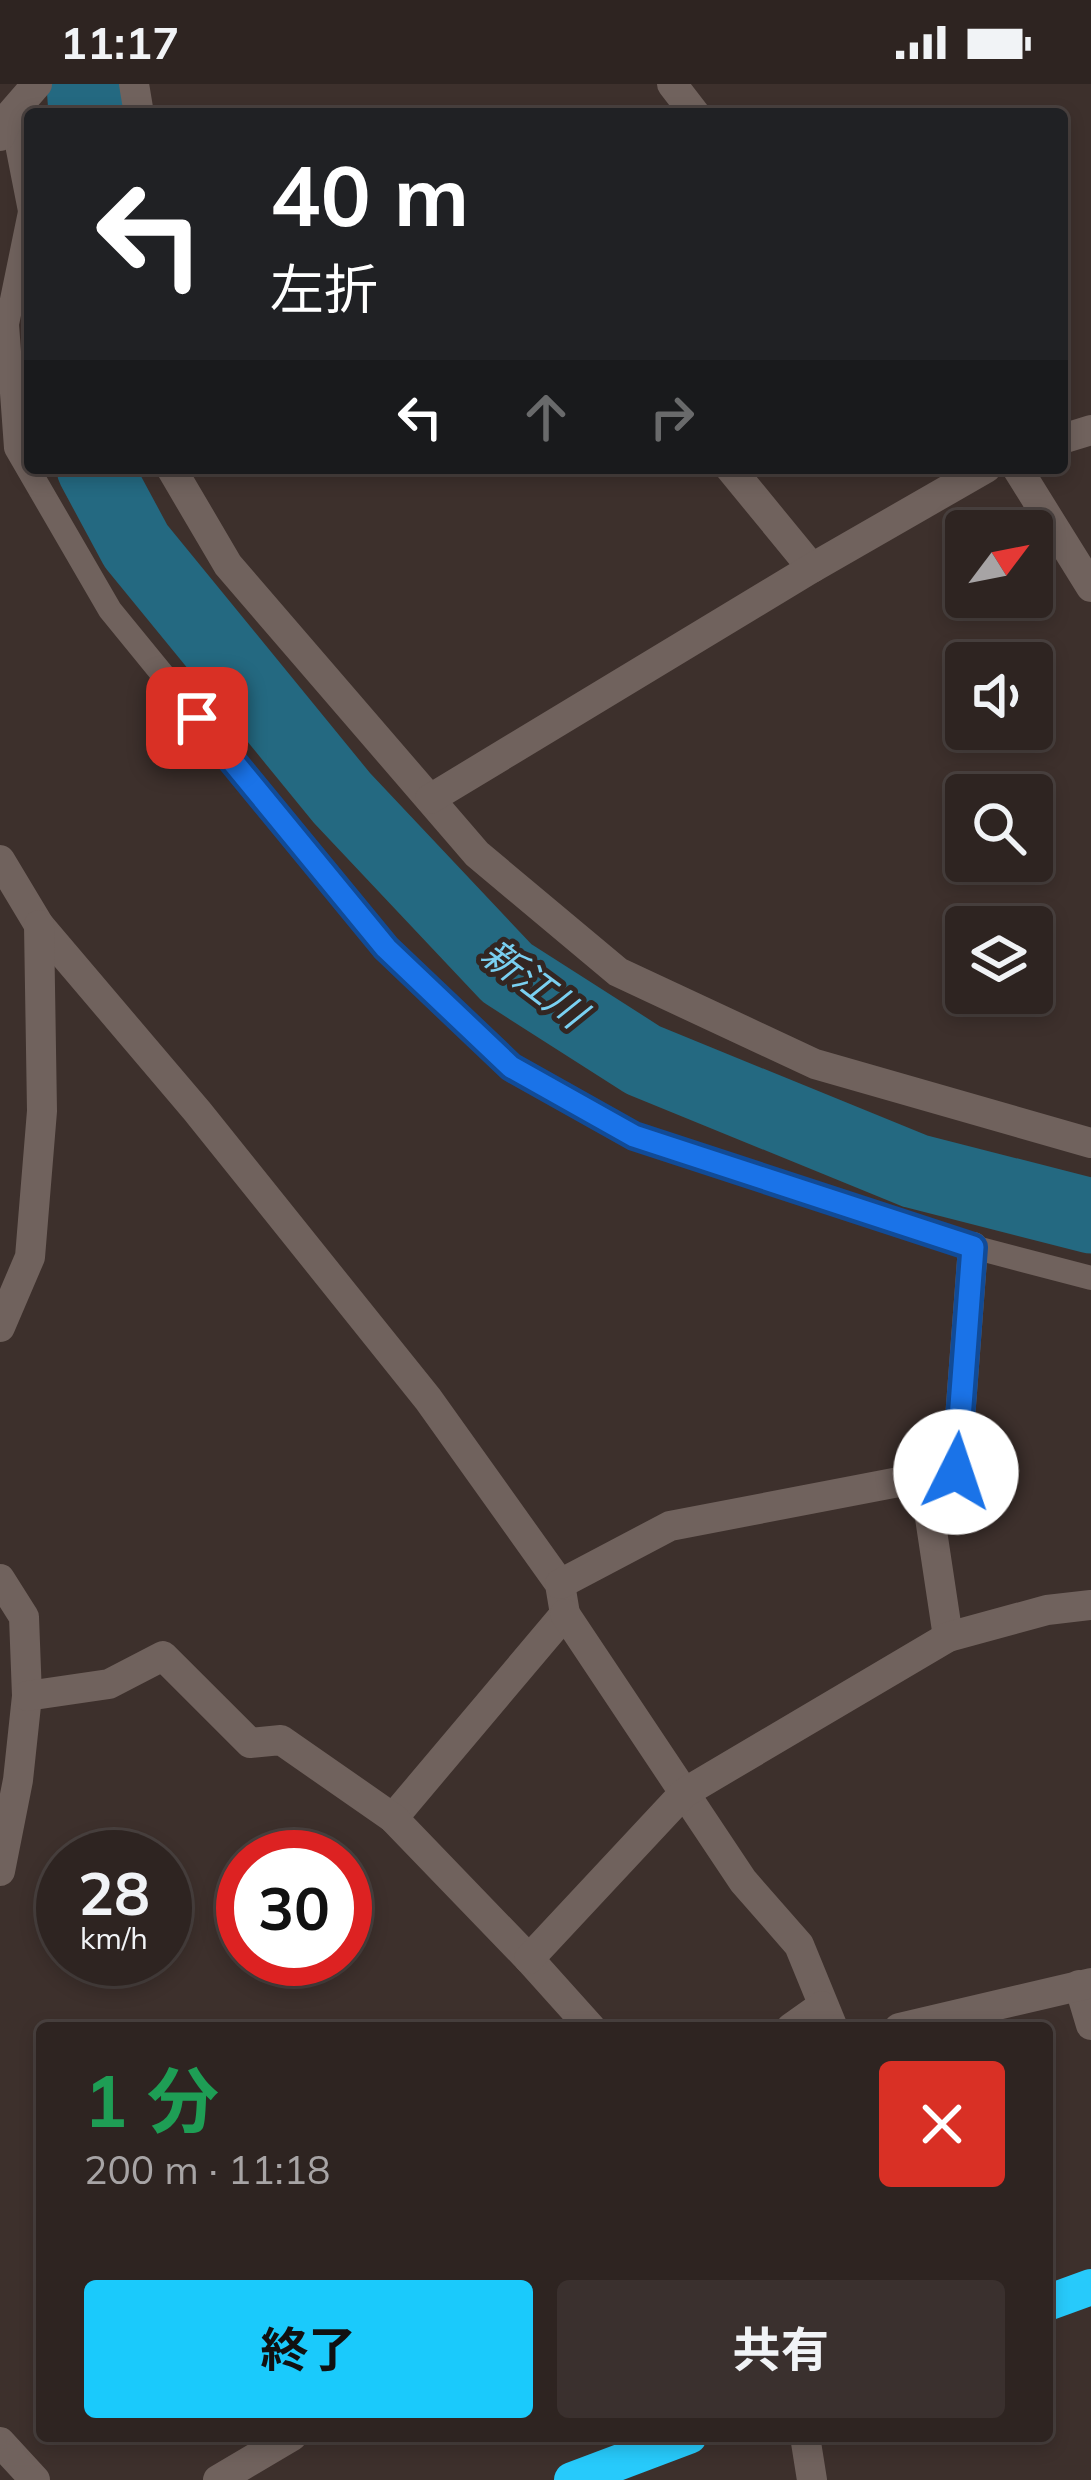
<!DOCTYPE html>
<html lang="ja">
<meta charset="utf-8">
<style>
:root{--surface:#2e2421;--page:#3a302e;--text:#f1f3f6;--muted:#a7a4a5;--line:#49413f;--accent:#1acafc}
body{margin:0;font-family:Mulish,"Noto Sans JP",sans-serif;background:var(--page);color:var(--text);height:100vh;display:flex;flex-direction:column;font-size:45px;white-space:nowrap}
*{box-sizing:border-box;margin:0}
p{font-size:39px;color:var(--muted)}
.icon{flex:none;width:66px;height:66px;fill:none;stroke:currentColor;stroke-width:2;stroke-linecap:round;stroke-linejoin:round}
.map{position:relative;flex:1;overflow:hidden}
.drawer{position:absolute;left:36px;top:1938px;width:1017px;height:420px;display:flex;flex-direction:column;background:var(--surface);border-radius:12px;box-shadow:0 6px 18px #0003,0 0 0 3px var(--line)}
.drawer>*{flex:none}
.guide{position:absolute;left:24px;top:24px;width:1044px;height:366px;border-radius:12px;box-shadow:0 6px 18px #0003,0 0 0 3px var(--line);background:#202124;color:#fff;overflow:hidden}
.needle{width:78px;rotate:58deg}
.tools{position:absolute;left:945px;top:426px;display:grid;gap:24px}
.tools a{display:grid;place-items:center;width:108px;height:108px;border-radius:12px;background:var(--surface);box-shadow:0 6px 18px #0003,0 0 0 3px var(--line);font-size:60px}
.speed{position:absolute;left:36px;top:1746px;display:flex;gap:24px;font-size:60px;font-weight:700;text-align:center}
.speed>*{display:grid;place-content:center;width:156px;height:156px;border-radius:50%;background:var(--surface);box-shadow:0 6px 18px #0003,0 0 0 3px var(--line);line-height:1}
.speed small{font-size:30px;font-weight:400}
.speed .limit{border:18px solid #d22;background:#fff;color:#111}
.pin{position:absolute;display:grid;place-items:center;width:102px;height:102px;color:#fff;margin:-51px;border-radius:24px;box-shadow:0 6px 18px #0006}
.me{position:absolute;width:132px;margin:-66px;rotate:4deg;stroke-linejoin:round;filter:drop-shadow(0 0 9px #0008)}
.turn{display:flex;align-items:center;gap:42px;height:252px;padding:0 48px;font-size:54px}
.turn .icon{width:156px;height:156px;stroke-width:2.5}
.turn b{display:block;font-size:84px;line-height:102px}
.lanes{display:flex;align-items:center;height:114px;padding:0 48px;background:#0003;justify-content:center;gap:60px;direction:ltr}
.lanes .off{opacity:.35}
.round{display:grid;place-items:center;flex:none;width:126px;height:126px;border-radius:12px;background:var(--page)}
.summary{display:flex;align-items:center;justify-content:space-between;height:204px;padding:0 48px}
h1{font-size:72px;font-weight:700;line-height:90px;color:#1e9e55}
.action{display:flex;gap:24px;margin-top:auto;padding:24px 48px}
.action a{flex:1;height:138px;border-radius:12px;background:var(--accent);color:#111;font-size:48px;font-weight:700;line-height:138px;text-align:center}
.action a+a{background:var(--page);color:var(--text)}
.status{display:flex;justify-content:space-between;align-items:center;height:84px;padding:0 60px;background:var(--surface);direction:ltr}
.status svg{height:33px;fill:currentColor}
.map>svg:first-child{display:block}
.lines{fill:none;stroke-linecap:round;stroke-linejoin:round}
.river{stroke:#246981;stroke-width:75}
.lane{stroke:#70625d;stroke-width:24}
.street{stroke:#70625d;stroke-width:30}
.highway{stroke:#27cafb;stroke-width:36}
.route-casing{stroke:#114b97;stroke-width:30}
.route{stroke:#1a73e8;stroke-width:21}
.labels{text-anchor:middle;stroke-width:10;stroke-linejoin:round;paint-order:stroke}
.water-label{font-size:39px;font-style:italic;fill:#7ad0f1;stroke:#332622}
</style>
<div class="status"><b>11:17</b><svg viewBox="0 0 49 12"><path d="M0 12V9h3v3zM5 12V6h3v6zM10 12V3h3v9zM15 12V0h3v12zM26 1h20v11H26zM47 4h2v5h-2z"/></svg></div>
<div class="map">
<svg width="1091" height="2396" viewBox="0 0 1091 2396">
<rect width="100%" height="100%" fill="#3d302c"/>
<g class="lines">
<g class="river">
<polyline points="84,0 86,30"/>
<polyline points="94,384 136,462 342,714 507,889 643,976 915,1087 1091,1132"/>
</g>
<g class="lane">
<polyline points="11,30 30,127"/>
<polyline points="30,128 7,240 16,364 110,526 386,864 511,983 634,1052 973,1163 1091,1194"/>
</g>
<g class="street">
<polyline points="134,0 139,30"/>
<polyline points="672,0 695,30"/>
<polyline points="0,52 11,30 37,0"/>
<polyline points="1062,355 1091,346"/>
<polyline points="171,384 228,481 477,770 618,888 815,980 1091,1059"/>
<polyline points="730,384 812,484"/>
<polyline points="1017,384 1091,503"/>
<polyline points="430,715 812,484 986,384"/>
<polyline points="0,776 39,841 197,1027 428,1315 560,1500 565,1530 393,1734"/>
<polyline points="0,1243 30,1173 42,1027 39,841"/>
<polyline points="924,1394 948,1553"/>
<polyline points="0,1495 24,1533 27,1612 18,1696 0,1787"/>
<polyline points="560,1500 670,1442 956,1387 973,1163"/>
<polyline points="565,1530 743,1797 799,1861 833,1944"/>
<polyline points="27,1612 109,1600 163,1572 250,1659 281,1656 393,1734 529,1875 591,1944"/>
<polyline points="529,1875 684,1709 948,1553 1047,1526 1091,1521"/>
<polyline points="1079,1901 1091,1941"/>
<polyline points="791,1944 822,1922"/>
<polyline points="899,1944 1091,1899"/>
<polyline points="805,2352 812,2396"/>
<polyline points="0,2358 35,2396"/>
<polyline points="218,2396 292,2352"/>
</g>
<g class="highway">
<polyline points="1047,2219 1091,2203"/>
<polyline points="572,2396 689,2352"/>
</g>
</g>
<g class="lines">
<g class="route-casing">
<polyline id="route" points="197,634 386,864 511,983 634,1052 973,1163 956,1388"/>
</g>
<use href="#route" class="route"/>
</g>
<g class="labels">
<g class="water-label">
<text transform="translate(534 899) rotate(37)" y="14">新江川</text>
</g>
</g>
</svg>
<div class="tools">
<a><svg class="needle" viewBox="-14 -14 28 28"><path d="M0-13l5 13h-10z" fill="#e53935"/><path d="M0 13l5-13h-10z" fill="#a7a4a5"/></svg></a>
<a><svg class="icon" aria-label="sound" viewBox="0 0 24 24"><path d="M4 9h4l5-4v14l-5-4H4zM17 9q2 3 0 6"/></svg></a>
<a><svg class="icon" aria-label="search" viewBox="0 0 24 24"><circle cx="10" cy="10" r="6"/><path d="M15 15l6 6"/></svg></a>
<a><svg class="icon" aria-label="layers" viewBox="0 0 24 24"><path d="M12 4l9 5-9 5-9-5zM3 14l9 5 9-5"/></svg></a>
</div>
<div class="speed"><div>28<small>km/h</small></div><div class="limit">30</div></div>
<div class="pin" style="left:197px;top:634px;background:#d93025"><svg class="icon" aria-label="arrive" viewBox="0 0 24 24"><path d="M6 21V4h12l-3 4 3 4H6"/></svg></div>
<svg class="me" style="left:956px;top:1388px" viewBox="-20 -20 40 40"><circle r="19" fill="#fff"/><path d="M0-13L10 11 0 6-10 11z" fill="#1a73e8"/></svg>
<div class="guide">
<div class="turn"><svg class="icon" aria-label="left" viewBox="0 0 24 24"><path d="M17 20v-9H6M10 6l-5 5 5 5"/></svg><div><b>40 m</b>左折</div></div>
<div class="lanes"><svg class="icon" aria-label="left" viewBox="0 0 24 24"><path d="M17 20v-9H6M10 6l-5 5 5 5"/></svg><svg class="icon off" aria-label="ahead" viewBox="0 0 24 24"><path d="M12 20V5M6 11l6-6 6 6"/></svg><svg class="icon off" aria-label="right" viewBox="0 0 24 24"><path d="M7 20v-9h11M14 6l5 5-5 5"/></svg></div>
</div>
<section class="drawer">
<div class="summary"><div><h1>1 分</h1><p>200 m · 11:18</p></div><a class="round" style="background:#d93025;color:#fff"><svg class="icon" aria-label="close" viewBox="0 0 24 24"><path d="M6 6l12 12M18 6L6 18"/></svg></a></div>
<div class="action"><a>終了</a><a>共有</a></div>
</section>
</div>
